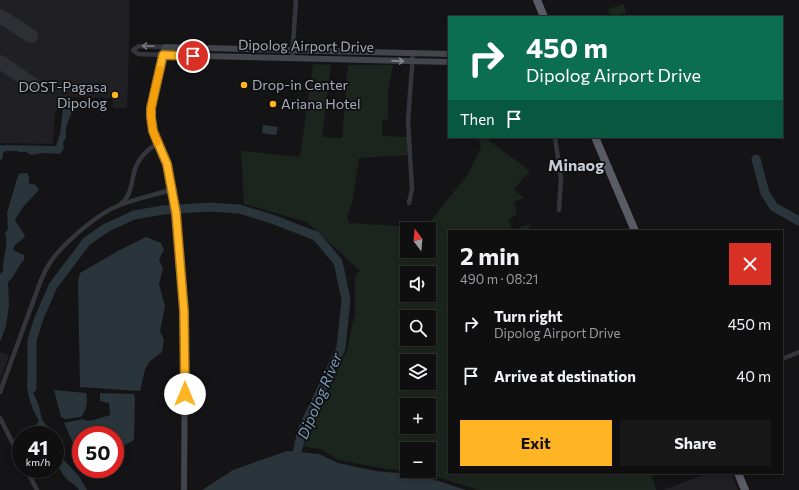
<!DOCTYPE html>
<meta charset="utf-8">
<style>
:root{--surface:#0f0f10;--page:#181819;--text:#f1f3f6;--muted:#9b9c9f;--line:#2f2f30;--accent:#ffb424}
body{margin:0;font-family:Commissioner,sans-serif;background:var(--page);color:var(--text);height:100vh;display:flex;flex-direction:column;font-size:15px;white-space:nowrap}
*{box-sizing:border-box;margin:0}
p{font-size:13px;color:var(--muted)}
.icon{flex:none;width:22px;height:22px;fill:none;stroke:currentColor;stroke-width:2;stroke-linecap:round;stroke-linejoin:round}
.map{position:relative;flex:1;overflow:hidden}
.side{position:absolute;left:448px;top:230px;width:335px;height:244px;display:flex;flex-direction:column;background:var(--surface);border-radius:0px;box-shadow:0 2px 6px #0003,0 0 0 1px var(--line)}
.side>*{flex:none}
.banner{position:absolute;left:448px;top:16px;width:335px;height:122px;border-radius:0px;box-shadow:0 2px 6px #0003,0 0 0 1px var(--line);background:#0b6e4f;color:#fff;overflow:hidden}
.needle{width:26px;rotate:344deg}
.controls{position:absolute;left:400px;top:222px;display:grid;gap:8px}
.controls a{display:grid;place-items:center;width:36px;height:36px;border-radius:0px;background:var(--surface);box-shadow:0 2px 6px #0003,0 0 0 1px var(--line);font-size:20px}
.speed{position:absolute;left:12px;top:426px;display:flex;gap:8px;font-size:20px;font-weight:700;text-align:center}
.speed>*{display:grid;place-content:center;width:52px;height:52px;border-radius:50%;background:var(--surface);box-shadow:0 2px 6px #0003,0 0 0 1px var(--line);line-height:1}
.speed small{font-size:10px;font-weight:400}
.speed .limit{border:6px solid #d22;background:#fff;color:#111}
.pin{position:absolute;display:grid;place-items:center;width:34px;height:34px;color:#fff;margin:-17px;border:2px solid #fff;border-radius:50%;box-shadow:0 1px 4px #0007}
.me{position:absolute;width:44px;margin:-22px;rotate:0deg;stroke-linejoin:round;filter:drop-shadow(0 0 3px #0008)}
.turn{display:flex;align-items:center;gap:14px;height:84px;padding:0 12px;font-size:18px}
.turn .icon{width:52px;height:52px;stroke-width:2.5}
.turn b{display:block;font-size:28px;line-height:34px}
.then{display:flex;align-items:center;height:38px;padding:0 12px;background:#0003;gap:8px;font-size:15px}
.round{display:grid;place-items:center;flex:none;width:42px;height:42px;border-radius:0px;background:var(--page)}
.head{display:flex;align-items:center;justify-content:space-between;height:68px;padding:0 12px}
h1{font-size:24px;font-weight:700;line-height:30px}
.action{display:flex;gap:8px;margin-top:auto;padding:8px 12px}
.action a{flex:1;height:46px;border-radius:0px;background:var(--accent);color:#111;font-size:16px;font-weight:700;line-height:46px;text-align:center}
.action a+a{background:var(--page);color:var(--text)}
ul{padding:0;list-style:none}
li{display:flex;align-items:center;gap:12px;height:52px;padding:0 12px}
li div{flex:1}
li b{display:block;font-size:15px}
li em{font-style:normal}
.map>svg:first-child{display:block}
.built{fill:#202024}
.green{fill:#1c251d;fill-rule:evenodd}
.water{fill:#29343b}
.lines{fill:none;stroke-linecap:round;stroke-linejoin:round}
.river{stroke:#29343b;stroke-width:9}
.taxiway{stroke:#2e2f34;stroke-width:14}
.minor{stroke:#35363c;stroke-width:4.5}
.secondary{stroke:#43454c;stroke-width:6}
.trunk{stroke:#595c64;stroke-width:8}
.oneway{stroke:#737680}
.oneway2{stroke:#838792}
.route-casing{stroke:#a67517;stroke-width:10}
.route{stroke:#ffb424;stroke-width:7}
.slow{stroke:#f59e0b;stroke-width:7}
.poi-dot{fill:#ffb424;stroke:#0f0f11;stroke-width:1.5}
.labels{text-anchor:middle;stroke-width:3.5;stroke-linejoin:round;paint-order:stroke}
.street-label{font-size:14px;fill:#a5abb8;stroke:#0f0f11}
.poi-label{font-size:14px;fill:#a5abb8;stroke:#0f0f11;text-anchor:start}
.water-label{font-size:15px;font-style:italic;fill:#799ab6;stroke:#0f0f11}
.quarter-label{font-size:16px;font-weight:bold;fill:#c6cad4;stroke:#0f0f11}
</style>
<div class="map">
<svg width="799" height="490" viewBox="0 0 799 490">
<rect width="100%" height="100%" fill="#141416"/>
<g class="built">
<polygon points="0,0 129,0 129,50 127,108 113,108 112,98 72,97 71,109 59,108 55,112 53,144 0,143"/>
<polygon points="0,352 9,355 0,380"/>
<polygon points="709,473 731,473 738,490 663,490"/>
</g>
<g class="green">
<polygon points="624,4 626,13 610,17 608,9"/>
<path d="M313,64L331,65L322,137L342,138L348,65H393L388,92V119L382,121V136L407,137L408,155L359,158L352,203L347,217L349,223L397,226L407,229V251H429V229H424L469,173L481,147L478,137H488V140L530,171L514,189L524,198L514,202L517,214L508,220L513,230L529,224L530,231H449V473H651L656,490H478L426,473L410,471H429V449H407V471L387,469L338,460L321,449L304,447L306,430L347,350L355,312V277L360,271L307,222L244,204L241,151L300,157ZM407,273H429V295H407ZM407,317H429V339H407ZM407,361H429V383H407ZM407,405H429V427H407Z"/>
</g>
<g class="water">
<path d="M63,109H73C70,118 64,128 66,137L63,143L64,148L60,154L44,153L31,155L26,152H19L17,151H6L3,153V157L0,161V145L56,146L60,134Z"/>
<polygon points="263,125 278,127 276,135 262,133"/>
<path d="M23,173H27L29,177V184C35,183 36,185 39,190L24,206L15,219C17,226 23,230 25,237L15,245L13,250L24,255V260C17,266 16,276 8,282L9,305L6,326L0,342V274L3,271C2,258 9,246 5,233L8,229L7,213L17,179L19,174Z"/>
<polygon points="146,237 161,243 164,250 159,259 163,269 159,284 165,306 160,331 164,340 162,352 149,362 145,370 140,391 80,387 78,282 80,273 118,251"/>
<path d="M34,375L35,386L33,392L39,406L42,420L47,426L50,435H40L34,432V427L39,421C37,417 34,413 33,409C29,399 25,387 29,376Z"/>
<path d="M54,390L86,393C88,401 87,410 81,417L65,419L61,417Z"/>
<polygon points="100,393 134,394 135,399 134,440 125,445 115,447 115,435 81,435 81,456 78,454 64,423 83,419 87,421 94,420 110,415 109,403 100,401"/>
<path d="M55,445L62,458L79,476L87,490H79C74,483 69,482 65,477C57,467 55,457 55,445Z"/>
<polygon points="287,451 319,454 338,463 375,471 420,475 466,490 202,490 233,470"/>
</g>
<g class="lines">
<g class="river">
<polyline points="756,159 765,193 774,207 799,221"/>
<polyline points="32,388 32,340 39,318 53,286 87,241 106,228 134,215 163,210 209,207 239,209 272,219 316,236 338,262 346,299 341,348 302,430 295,463"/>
</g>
<g class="taxiway">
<polyline points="0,16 31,36"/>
<polyline points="0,62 34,85"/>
</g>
<g class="minor">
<polyline points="163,55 138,54 133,50 139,46 165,47"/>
<polyline points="292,58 296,0"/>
<polyline points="555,137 561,179 559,210"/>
<polyline points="409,203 412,189 408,121 413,53"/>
<path d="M121,204C132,195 131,182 135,169C139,157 148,149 158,143"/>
<polyline points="782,359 799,352"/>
<path d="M0,392L41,280C44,273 47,267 51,261C65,242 98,213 120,205C135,199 151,196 167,191"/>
<polyline points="0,418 21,459"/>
<polyline points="26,469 37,490"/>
</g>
<g class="secondary">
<polyline points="163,55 449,62"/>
<polyline points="184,490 185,348 184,311 176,213 167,164 153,131 151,117 152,100 165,47 449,54"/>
</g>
<g class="trunk">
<polyline points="537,0 544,17"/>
<polyline points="595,137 635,231"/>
<polyline points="738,473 745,490"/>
</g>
</g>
<defs><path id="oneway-shaft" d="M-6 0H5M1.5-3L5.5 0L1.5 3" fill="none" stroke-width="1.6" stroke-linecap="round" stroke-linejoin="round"/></defs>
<use class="oneway" href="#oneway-shaft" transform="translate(148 46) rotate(-178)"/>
<use class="oneway2" href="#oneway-shaft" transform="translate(398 61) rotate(1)"/>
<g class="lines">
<g class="route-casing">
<polyline id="route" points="185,394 184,311 176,213 167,164 153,131 151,117 151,108 163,55 193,56"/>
</g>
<use href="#route" class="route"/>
<path class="slow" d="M157,142C145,115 154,96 160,69"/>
</g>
<g class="poi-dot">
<circle cx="244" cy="85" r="4"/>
<circle cx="115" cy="95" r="4"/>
<circle cx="273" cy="104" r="4"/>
</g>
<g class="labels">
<g class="street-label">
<text transform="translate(306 46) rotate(1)" y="5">Dipolog Airport Drive</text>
</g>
<g class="poi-label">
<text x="252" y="90">Drop-in Center</text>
<text x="107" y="92" text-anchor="end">DOST-Pagasa<tspan x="107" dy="16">Dipolog</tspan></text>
<text x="281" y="109">Ariana Hotel</text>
</g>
<g class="water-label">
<text transform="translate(320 396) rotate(-67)" y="5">Dipolog River</text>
</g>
<g class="quarter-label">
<text x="576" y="171">Minaog</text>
</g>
</g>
</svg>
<div class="controls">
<a><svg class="needle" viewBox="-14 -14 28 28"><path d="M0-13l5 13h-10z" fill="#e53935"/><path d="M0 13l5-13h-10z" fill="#9b9c9f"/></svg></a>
<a><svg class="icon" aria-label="sound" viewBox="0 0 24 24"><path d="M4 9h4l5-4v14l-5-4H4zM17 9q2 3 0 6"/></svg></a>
<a><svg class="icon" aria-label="search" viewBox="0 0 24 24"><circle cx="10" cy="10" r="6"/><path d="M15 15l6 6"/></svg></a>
<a><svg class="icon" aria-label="layers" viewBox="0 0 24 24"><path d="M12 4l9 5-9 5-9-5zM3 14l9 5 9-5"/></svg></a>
<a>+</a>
<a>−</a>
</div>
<div class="speed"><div>41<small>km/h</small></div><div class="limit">50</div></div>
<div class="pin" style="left:193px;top:56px;background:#d93025"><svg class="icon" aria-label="arrive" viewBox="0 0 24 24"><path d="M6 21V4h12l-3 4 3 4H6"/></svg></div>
<svg class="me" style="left:185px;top:394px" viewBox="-20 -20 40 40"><circle r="19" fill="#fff"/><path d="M0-13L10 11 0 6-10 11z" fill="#ffb424"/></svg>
<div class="banner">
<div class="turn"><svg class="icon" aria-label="right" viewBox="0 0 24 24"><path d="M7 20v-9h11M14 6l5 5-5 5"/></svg><div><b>450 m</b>Dipolog Airport Drive</div></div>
<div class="then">Then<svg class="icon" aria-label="arrive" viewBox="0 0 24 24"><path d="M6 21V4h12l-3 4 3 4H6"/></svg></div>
</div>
<section class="side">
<div class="head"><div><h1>2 min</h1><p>490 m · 08:21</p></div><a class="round" style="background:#d93025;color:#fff"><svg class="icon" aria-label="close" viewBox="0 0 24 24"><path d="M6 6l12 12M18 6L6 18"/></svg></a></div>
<ul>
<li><svg class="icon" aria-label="right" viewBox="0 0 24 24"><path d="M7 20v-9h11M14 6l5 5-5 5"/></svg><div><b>Turn right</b><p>Dipolog Airport Drive</p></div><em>450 m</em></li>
<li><svg class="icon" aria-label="arrive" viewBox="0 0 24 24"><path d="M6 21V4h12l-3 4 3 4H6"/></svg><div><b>Arrive at destination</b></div><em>40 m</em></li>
</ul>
<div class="action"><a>Exit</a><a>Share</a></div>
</section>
</div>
